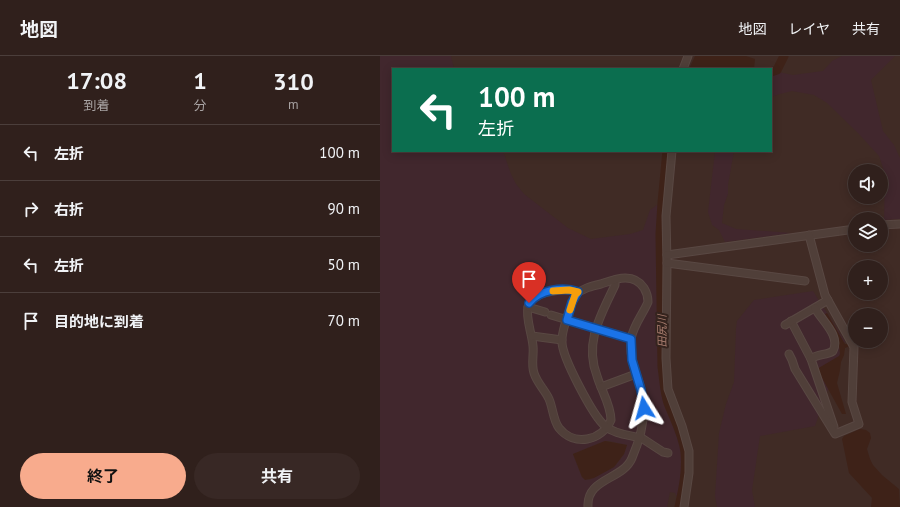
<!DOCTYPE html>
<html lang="ja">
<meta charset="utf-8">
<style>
:root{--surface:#30201c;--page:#382825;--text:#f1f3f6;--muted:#a8a3a3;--line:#4b3e3b;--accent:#f8ab8d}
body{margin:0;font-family:"PT Sans","Noto Sans JP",sans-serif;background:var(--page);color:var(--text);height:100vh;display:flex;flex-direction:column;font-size:15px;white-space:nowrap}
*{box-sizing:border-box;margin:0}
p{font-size:13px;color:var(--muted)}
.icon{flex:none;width:22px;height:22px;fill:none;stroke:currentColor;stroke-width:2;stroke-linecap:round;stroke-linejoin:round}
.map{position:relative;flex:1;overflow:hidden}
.panel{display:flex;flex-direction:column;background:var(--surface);width:380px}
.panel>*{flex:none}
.hud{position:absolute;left:12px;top:12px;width:380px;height:84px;border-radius:0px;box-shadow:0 2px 10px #0003,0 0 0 1px var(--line);background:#0b6e4f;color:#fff;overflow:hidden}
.controls{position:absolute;left:468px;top:108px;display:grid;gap:8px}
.controls a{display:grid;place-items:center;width:40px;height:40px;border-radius:50%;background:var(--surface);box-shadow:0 2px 10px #0003,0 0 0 1px var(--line);font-size:20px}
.pin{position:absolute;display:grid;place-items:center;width:34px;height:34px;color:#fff;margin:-41px -17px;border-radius:50% 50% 50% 0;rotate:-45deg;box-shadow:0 0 4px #0007}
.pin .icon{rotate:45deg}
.me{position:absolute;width:44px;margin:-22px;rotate:352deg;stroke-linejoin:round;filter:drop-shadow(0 0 3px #0008)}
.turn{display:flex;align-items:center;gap:14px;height:84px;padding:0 20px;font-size:18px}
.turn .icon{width:52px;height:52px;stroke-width:2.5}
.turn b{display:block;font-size:28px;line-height:34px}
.eta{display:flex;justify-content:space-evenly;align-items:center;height:68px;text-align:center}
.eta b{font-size:24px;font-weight:700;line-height:28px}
.action{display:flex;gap:8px;margin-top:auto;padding:8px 20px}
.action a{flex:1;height:46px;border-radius:24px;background:var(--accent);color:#111;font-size:16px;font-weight:700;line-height:46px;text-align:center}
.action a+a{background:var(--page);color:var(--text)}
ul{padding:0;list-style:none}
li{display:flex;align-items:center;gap:12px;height:56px;padding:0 20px;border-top:1px solid var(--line)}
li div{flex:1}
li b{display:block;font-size:15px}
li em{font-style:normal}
header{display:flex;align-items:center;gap:24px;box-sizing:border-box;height:56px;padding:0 20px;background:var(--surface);border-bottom:1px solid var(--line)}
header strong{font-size:19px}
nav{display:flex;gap:22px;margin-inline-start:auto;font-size:14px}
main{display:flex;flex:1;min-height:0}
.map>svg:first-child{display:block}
.green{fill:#41272d;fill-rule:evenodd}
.water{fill:#3e2218}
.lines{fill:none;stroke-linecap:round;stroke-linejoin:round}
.river{stroke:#3e2218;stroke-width:9}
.minor-casing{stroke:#594843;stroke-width:9}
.minor{stroke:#503f39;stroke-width:7}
.route-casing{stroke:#114b97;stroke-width:10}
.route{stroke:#1a73e8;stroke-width:7}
.slow{stroke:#f59e0b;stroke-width:7}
.labels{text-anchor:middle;stroke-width:4;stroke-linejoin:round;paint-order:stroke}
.water-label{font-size:11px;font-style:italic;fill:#a97d6f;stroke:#35241e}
</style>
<header>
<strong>地図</strong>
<nav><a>地図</a><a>レイヤ</a><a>共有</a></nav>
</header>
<main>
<section class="panel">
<div class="eta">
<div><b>17:08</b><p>到着</p></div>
<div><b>1</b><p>分</p></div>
<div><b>310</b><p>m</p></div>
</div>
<ul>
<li><svg class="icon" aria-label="left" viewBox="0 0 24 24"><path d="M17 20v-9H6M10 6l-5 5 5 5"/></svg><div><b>左折</b></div><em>100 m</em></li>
<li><svg class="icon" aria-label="right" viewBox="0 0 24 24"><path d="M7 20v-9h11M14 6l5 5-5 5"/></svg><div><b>右折</b></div><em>90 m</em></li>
<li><svg class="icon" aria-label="left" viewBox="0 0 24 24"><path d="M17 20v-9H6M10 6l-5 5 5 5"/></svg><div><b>左折</b></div><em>50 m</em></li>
<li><svg class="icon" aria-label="arrive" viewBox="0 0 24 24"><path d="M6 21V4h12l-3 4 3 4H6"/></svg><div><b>目的地に到着</b></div><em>70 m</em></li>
</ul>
<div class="action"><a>終了</a><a>共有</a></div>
</section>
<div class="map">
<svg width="520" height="451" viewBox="0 0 520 451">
<rect width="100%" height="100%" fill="#402b25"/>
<g class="green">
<path d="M0,0H71L74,13H13V95H123L131,118L136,128L144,138L188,172L211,183L250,178L263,174L270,154L284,144C282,184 283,223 283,263C283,286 281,311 286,333C289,351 299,367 304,385C309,407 304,429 301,451H296L298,444L295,437L290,436L287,451H0ZM225,385H229L247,389L244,398L234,411L209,424L202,421L193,398Z"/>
<polygon points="462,0 515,0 491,24 503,75 514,89 520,102 520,163 504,164 505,118 499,100 478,77 447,47 434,39 412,35 400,38 391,41 391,18 398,16 413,19 443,15 452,5"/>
<polygon points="335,95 354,95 348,129 348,138 344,149 342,167 356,173 412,177 345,186 339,174 332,169 328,156"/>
<polygon points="433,235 465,285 435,370 380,380 372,434 375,451 337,451 335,440 339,377 346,348 354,326 356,272 357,265 374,244"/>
</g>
<g class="water">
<polygon points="315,0 366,0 375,3 374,13 309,13"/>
<polygon points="447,257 465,288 470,288 470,290 465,292 464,299 461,306 460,314 457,327 466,358 462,358 437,313 459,300 460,298 458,281 445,258"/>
<polygon points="480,373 486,374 490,377 491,382 487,393 490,403 493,409 502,419 519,433 520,451 491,451 492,442 469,417 462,383 464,380"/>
<polygon points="225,385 247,389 244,398 234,411 214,422 205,424 202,421 193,398"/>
</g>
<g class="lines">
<g class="river">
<polyline points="391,16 397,14 404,0"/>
<path d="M287,95L282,147L280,178L282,311C284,323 284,335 288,347C294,363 303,379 305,396C307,415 303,433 299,451"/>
</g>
<g class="minor-casing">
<g id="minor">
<polyline points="303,13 308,0"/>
<polyline points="292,95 286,160 287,207 286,302 288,333 302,370 309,395 309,417 304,451"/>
<polyline points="501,169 520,168"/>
<polyline points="287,199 475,173"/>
<polyline points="287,207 425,225"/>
<path d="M198,236C189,233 178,234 168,236C135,243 151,268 153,290C154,299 151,308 154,317C157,327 165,334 169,343C173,352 173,364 179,372C194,391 222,385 231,364C231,349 221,334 217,320C204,286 221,259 235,229V224"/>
<polyline points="148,251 165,256"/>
<polyline points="171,259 251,283"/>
<polyline points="411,265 431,303 454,371"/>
<polyline points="405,269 448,244"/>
<polyline points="152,280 182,284"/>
<polyline points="409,298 412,304 415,313 455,378 479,368 472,346 474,291 445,239 429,179"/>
<path d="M431,303C438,297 446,300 453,295C461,280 442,265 435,252"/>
<polyline points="221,331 256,318"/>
<polyline points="260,381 283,396 288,397"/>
<path d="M208,451C206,422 243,424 252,402C261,381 268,356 261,333C256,316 249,301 251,283C253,270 263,258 268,246C268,240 267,237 264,232C253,216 236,223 221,228C212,230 203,232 195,239C191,250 181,274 182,286C182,301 213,360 225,370C234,378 249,379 260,382"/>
</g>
</g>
<use href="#minor" class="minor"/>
</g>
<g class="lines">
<g class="route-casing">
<path id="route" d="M149,247C159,234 183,230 198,236L192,246L187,264L251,283L252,304L261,334L264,352"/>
</g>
<use href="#route" class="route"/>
<polyline class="slow" points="173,235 189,234 198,236 195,239 190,254"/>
</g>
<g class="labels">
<g class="water-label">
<text transform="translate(282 275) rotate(-91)" y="4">田尻川</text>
</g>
</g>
</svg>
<div class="controls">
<a><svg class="icon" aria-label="sound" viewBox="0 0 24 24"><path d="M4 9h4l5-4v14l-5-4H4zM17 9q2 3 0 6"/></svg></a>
<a><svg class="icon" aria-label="layers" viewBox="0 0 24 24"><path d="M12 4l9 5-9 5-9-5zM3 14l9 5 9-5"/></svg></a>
<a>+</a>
<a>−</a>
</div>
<div class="pin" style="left:149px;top:247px;background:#d93025"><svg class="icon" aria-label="arrive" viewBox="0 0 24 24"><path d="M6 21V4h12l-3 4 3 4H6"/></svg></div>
<svg class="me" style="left:264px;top:352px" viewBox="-20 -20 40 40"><path d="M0-17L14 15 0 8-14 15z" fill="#1a73e8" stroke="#fff" stroke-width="4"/></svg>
<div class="hud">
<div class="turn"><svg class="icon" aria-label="left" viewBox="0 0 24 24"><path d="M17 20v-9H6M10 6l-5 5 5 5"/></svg><div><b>100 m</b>左折</div></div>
</div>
</div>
</main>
